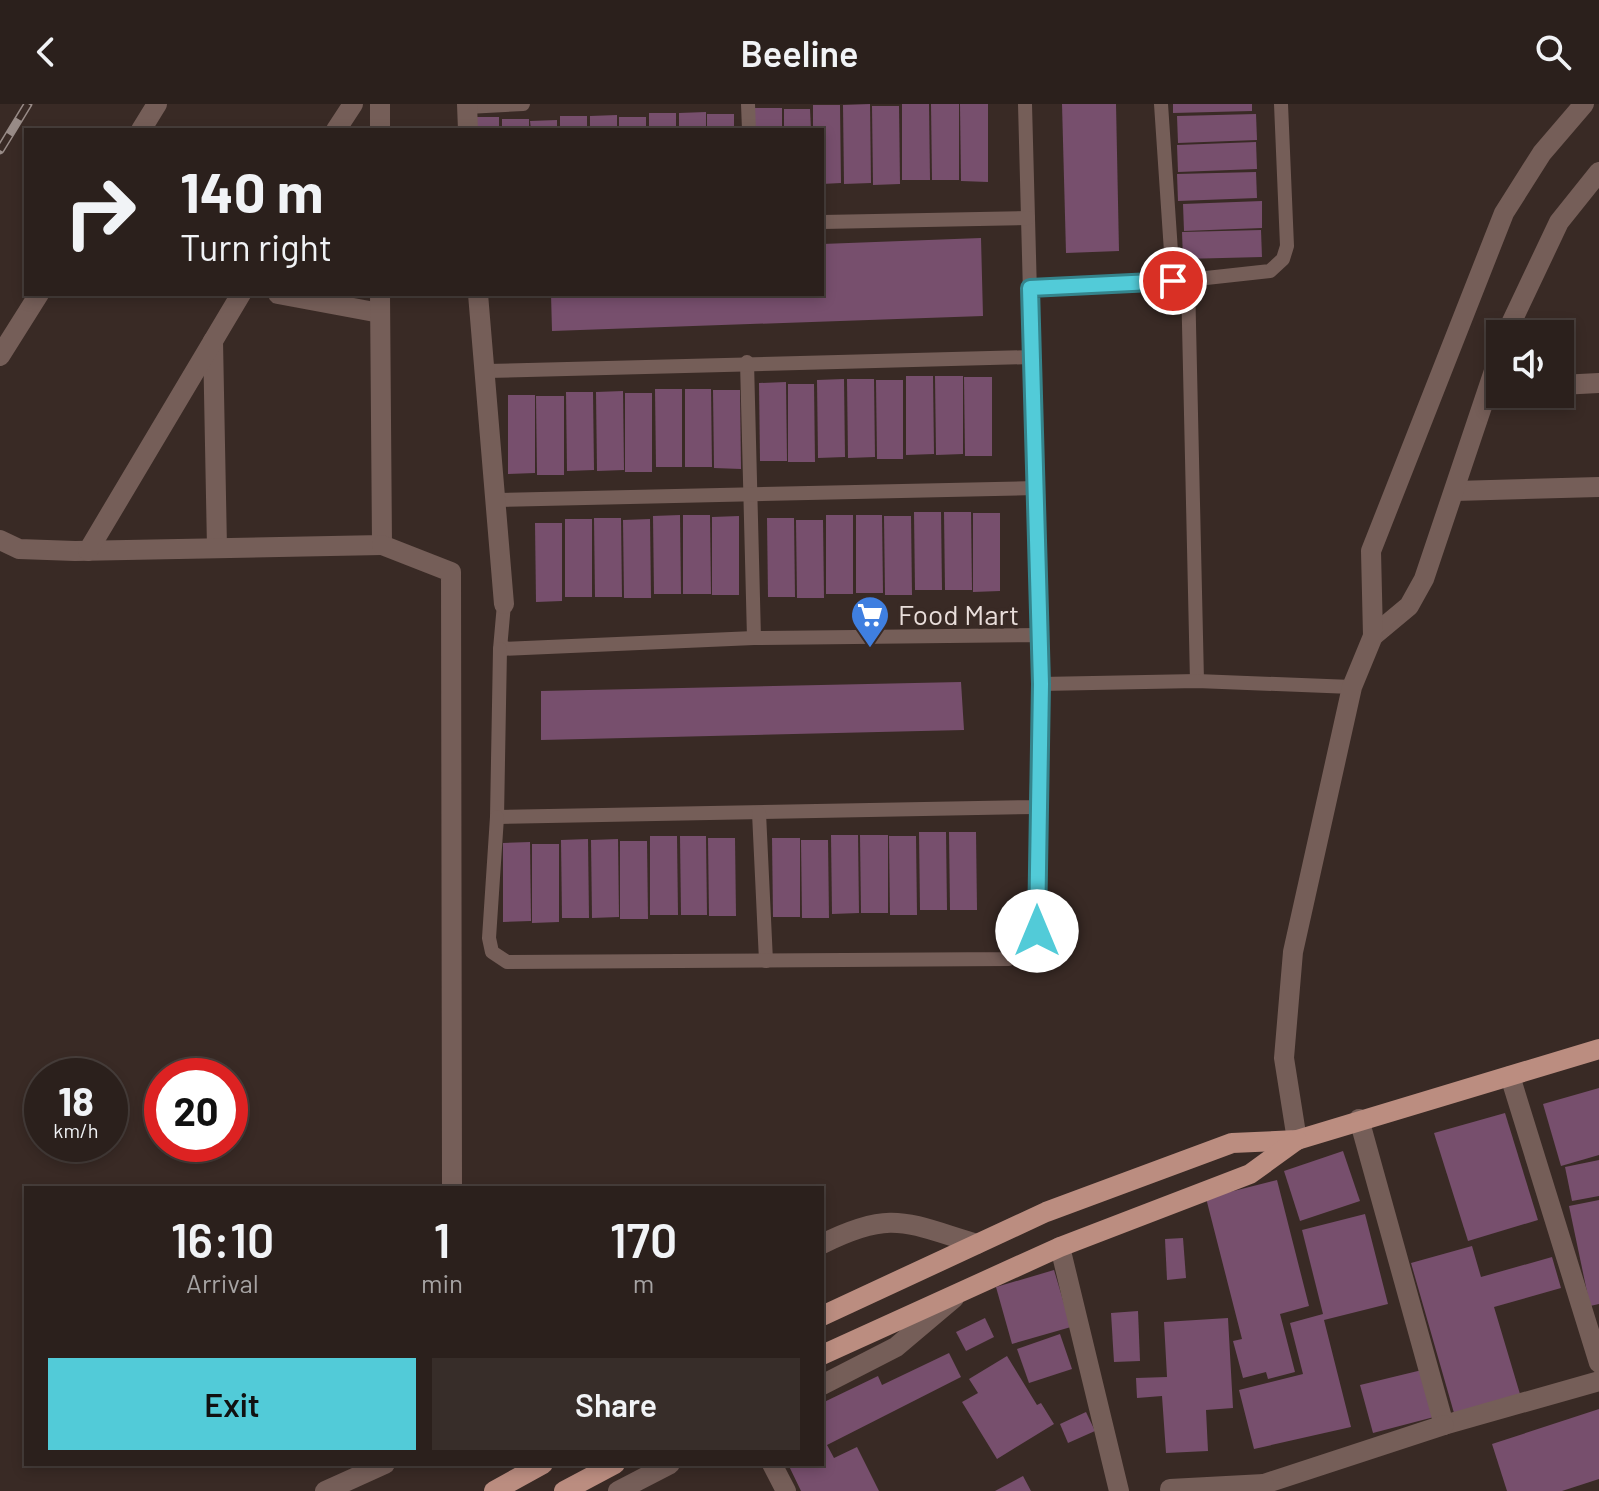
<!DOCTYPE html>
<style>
:root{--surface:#2b201c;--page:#372d29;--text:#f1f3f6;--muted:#a6a3a3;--line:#473e3b;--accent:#52cbd8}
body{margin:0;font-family:Barlow,sans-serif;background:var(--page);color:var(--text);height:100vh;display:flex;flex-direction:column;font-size:30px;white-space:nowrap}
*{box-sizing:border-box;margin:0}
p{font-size:26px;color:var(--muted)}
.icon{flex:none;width:44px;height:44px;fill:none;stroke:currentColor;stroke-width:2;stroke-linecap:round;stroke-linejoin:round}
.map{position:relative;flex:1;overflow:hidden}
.drawer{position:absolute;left:24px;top:1082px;width:800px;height:280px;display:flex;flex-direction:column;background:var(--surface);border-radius:0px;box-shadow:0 4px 12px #0003,0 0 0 2px var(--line)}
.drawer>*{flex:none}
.banner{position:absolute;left:24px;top:24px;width:800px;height:168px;border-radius:0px;box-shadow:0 4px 12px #0003,0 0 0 2px var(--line);background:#2b201c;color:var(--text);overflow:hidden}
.tools{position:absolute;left:1486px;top:216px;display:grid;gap:16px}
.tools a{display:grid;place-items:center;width:88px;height:88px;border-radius:0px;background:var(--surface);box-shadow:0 4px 12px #0003,0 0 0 2px var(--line);font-size:40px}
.speed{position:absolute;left:24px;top:954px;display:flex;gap:16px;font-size:40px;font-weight:700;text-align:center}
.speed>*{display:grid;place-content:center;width:104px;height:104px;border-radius:50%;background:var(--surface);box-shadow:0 4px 12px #0003,0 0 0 2px var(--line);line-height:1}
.speed small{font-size:20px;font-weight:400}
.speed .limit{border:12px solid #d22;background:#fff;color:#111}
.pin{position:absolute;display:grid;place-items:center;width:68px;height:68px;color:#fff;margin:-34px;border:4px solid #fff;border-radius:50%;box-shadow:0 2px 8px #0007}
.me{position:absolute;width:88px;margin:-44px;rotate:0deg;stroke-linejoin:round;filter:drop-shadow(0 0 6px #0008)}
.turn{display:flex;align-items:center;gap:28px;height:168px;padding:0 24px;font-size:36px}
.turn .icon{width:104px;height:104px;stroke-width:2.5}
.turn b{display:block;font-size:56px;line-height:68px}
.eta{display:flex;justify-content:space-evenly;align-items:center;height:136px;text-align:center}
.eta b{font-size:48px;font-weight:600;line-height:56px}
.primary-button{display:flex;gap:16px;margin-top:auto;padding:16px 24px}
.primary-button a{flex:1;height:92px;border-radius:0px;background:var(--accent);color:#111;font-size:32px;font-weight:600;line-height:92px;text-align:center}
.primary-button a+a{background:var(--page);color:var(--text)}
header{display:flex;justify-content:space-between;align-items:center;height:104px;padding:0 24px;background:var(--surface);font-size:36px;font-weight:600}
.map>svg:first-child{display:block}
.building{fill:#774f6d}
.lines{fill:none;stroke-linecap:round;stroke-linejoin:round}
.lane{stroke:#755e58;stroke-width:14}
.street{stroke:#755e58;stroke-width:20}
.primary{stroke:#bb8d80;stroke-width:20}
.rail-casing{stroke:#988b87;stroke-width:9}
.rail{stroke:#392a25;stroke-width:6;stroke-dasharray:18;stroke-linecap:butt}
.route-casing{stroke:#35848c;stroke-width:20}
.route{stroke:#52cbd8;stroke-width:14}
.labels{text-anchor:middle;stroke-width:7;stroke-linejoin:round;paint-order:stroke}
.poi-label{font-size:28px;fill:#e9dedb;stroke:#392a25;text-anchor:start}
</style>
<header><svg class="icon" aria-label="back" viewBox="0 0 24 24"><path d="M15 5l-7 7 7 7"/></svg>Beeline<svg class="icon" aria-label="search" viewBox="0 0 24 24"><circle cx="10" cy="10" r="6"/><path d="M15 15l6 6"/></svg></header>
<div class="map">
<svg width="1599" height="1387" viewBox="0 0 1599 1387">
<rect width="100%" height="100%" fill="#392a25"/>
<g class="building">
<polygon points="870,0 871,79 844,80 843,1"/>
<polygon points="902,0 929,0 930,76 902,76"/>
<polygon points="931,0 959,0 959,76 932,76"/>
<polygon points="960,0 988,0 988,78 961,77"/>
<polygon points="1062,0 1116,0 1119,147 1066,149"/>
<polygon points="1173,0 1252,0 1252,7 1173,9"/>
<polygon points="813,1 840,1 841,79 822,80 822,26 813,26"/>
<polygon points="872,2 899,2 900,80 873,81"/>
<rect x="755" y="4" width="27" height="22"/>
<polygon points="784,5 810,5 811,26 784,26"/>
<polygon points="706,8 706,26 679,26 679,9"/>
<rect x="649" y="9" width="27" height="17"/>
<rect x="707" y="10" width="27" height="16"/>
<polygon points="1256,10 1257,36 1178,39 1177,12"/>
<polygon points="617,11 617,26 590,26 590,12"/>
<rect x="560" y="12" width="27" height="14"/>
<rect x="472" y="13" width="27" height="13"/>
<rect x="619" y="13" width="27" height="13"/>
<rect x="502" y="15" width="27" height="11"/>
<polygon points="557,16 557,26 531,26 530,17"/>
<polygon points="1256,38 1257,65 1178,68 1177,41"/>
<polygon points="1256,68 1257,94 1178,97 1177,70"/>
<polygon points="1262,97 1262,124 1184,127 1183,100"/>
<polygon points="1261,126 1262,153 1183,155 1182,128"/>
<polygon points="981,134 983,212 552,227 551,190 822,190 822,140"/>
<polygon points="906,272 933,272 934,350 906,351"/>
<polygon points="935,272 963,272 963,350 936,351"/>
<polygon points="964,273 992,273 992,352 965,352"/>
<polygon points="844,275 845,353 818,354 817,276"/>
<polygon points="847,275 874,275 875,353 848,354"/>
<polygon points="876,276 903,276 903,355 877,355"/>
<polygon points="786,278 787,357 760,357 759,279"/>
<polygon points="788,280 814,280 815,358 788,358"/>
<polygon points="655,285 682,285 682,363 656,363"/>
<polygon points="685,285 711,285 712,363 685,363"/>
<polygon points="713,286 740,286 741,365 714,364"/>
<polygon points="623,287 624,366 597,367 596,288"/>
<polygon points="566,288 593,288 594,366 567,367"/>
<rect x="625" y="289" width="27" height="79"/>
<polygon points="508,291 535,291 535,369 508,370"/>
<polygon points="536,292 564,292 564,371 537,371"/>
<polygon points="914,408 941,408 942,486 915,486"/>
<polygon points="944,408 971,408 972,486 945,486"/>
<polygon points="973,409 1000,409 1000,487 973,488"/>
<polygon points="680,411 681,490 654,490 653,412"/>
<polygon points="683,411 710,411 711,490 683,490"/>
<rect x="826" y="411" width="27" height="79"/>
<polygon points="856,411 882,411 883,489 856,489"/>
<polygon points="739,412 739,491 712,491 712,413"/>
<polygon points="884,412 911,412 912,491 885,491"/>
<polygon points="594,414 621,414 622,493 595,493"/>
<polygon points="767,414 794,414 795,493 768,493"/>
<rect x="565" y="415" width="27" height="78"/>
<polygon points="650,415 651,494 624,494 623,416"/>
<polygon points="796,416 823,416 824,494 797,494"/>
<polygon points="535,419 562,419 562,497 536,498"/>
<polygon points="961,578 964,626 541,636 541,587"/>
<polygon points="919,728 946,728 947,806 920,806"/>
<polygon points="949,728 976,728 977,806 950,806"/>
<polygon points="831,731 858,731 859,809 832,810"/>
<polygon points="860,731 888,731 888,809 861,809"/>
<polygon points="650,732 677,732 678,811 650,811"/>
<polygon points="680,732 706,732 707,811 681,811"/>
<polygon points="889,732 916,732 917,811 890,811"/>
<polygon points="708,734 735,734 736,812 709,812"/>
<polygon points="772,734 800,734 800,813 773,813"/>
<polygon points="588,735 589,814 562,814 561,736"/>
<polygon points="618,735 619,813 592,814 591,736"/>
<polygon points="801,736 828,736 829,814 802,814"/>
<polygon points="620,737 647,737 648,815 620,815"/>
<polygon points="530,738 531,817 503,818 503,739"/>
<polygon points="532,740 559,740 559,818 532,819"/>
<polygon points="1599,984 1599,1051 1561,1062 1543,1000"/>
<polygon points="1505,1009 1538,1116 1468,1137 1434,1029"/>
<polygon points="1343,1047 1360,1097 1300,1117 1284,1067"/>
<polygon points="1599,1056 1599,1092 1572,1097 1565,1063"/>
<polygon points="1277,1076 1309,1202 1280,1210 1295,1268 1268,1275 1266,1268 1243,1274 1233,1237 1242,1235 1206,1094"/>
<polygon points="1599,1096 1599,1200 1590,1202 1569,1102"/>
<polygon points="1365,1110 1388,1200 1324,1216 1351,1323 1254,1345 1239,1286 1303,1270 1290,1219 1323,1210 1302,1126"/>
<polygon points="1183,1134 1186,1174 1167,1176 1165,1135"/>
<polygon points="1472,1142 1481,1173 1552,1153 1561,1184 1494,1203 1520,1290 1454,1309 1411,1159"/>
<polygon points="1054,1166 1071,1223 1012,1240 996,1183"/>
<polygon points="1138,1207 1140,1257 1114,1258 1111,1209"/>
<polygon points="985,1214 994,1233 966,1247 956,1228"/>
<polygon points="1228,1214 1233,1304 1206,1306 1208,1347 1166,1349 1162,1292 1137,1294 1136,1274 1167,1273 1164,1218"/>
<polygon points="1060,1230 1072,1265 1029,1279 1017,1245"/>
<polygon points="949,1249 961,1273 827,1341 834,1354 857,1343 879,1387 801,1387 788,1360 822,1360 822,1299 878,1272 882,1281"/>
<polygon points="1007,1252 1037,1301 1041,1299 1054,1320 997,1355 962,1298 978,1289 969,1275"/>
<polygon points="1422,1266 1434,1313 1373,1329 1360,1281"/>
<polygon points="1599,1305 1599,1375 1562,1387 1507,1387 1492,1340"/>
<polygon points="1086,1308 1095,1327 1068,1339 1060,1320"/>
<polygon points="1023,1372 1031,1387 995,1387"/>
</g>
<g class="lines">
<g class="lane">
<polyline points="748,0 749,26"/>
<polyline points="1025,0 1039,531"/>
<polyline points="1161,0 1173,177"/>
<polyline points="467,3 523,0"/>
<polyline points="822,118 1028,114"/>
<polyline points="1188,176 1270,167 1283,155 1287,142 1281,0"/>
<polyline points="1030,184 1188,176 1197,577"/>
<polyline points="747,258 754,534"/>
<polyline points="487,267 1032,253"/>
<polyline points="498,396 1035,384"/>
<polyline points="504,500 500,545 754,534 1039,531 1041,580 1197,577 1352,583"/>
<polyline points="500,545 497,713 1036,703 1041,580"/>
<polyline points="759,709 766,857"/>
<polyline points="497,713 489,834 492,848 507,858 1009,855 1024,845 1037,827 1036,703"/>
</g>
<g class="street">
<polyline points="467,0 468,26"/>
<polyline points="141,26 157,0"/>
<polyline points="336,26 353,0"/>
<polyline points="380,26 380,0"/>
<polyline points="278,190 380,209"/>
<polyline points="478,190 504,500"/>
<polyline points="1506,230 1559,118 1599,68"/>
<polyline points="213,237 217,444"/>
<polyline points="0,252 39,190"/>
<polyline points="1560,281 1599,279"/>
<polyline points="1455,387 1599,383"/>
<polyline points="0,436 19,445 75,447 382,441 380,190"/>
<polyline points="382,441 451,468 452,1084"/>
<polyline points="88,447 241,190"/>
<polyline points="1373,532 1409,502 1424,475 1500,249"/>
<polyline points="1510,972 1599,1259"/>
<polyline points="1359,1015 1444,1321 1599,1277"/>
<polyline points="1297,1036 1284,954 1293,848 1352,583 1373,532 1371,447 1504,109 1542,49 1584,0"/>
<path d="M822,1140C892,1105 906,1119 977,1140"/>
<polyline points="1060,1143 1119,1387"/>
<polyline points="822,1281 896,1243 954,1194"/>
<polyline points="772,1360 786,1387"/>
<polyline points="1264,1380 1444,1321"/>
<polyline points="1170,1385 1264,1380 1264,1387"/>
<polyline points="325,1387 385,1360"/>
<polyline points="618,1387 670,1360"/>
</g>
<g class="primary">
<polyline points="822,1212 1046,1108 1232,1039 1297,1036 1599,945"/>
<polyline points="822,1251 1060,1143 1250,1070 1297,1036"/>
<polyline points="494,1387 543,1360"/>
<polyline points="564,1387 615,1360"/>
</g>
<g class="rail-casing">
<polyline id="rail" points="0,46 28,0"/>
</g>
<use href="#rail" class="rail"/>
</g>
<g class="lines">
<g class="route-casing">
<polyline id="route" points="1037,827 1041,580 1030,184 1173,177"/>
</g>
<use href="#route" class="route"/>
</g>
<defs>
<g id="supermarket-pin" transform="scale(2)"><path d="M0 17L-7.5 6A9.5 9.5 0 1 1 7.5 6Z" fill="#3f7fe0" stroke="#392a25"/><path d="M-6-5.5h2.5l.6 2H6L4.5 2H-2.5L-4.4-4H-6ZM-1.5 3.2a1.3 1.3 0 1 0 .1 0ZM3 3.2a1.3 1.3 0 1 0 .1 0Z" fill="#fff"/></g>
</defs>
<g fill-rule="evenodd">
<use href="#supermarket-pin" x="870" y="511"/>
</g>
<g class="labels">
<g class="poi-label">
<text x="898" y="521">Food Mart</text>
</g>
</g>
</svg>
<div class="tools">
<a><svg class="icon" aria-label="sound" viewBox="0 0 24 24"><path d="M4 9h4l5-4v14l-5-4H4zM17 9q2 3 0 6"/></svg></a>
</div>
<div class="speed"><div>18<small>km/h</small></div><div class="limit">20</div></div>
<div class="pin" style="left:1173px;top:177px;background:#d93025"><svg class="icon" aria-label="arrive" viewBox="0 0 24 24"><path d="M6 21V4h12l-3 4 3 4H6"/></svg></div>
<svg class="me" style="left:1037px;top:827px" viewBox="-20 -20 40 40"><circle r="19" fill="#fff"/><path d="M0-13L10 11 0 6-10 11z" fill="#52cbd8"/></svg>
<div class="banner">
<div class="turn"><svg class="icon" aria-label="right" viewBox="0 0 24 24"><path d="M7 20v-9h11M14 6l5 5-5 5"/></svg><div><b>140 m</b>Turn right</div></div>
</div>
<section class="drawer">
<div class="eta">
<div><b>16:10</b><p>Arrival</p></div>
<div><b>1</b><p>min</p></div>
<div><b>170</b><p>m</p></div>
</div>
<div class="primary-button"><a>Exit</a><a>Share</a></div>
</section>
</div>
